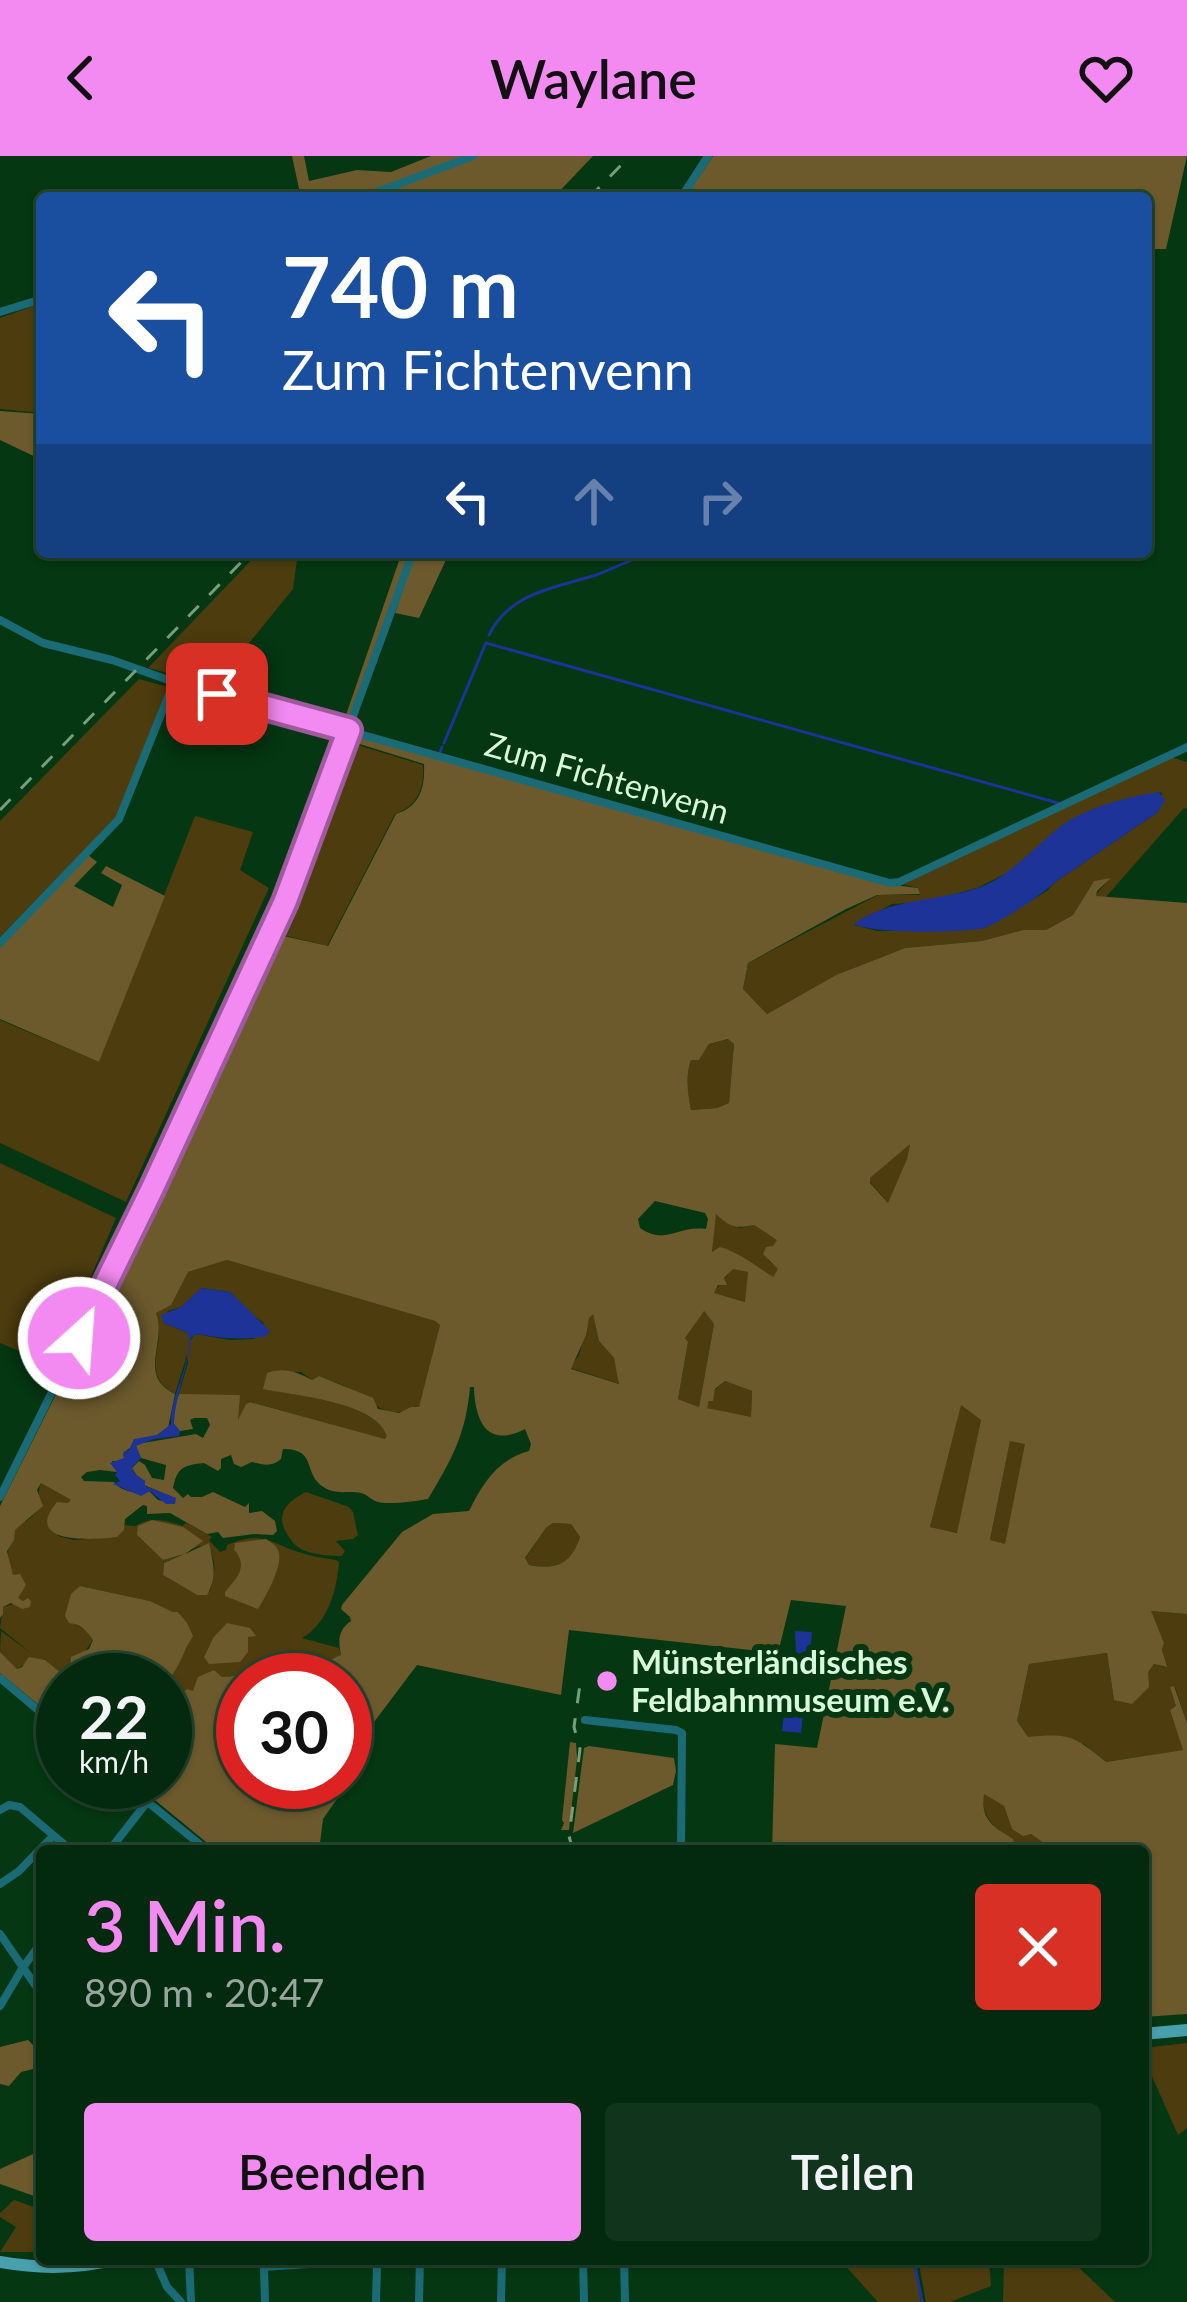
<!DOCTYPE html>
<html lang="de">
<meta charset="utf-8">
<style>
:root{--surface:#03290e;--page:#11351c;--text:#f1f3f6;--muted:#97a69e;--line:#24452e;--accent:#f38af1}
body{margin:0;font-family:Lato,sans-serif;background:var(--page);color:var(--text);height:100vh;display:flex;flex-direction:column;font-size:45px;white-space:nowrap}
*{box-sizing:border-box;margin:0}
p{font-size:39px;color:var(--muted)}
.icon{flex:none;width:66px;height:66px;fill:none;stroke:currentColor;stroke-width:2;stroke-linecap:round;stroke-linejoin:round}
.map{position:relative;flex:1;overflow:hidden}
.details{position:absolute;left:36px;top:1689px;width:1113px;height:420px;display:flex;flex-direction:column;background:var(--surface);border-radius:12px;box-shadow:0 3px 9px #0004,0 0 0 3px var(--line)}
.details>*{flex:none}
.banner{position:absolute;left:36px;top:36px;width:1116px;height:366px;border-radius:12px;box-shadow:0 3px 9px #0004,0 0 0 3px var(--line);background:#1a4fa0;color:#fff;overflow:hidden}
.speed{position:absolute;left:36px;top:1497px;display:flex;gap:24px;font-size:60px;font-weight:700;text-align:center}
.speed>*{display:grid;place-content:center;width:156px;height:156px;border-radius:50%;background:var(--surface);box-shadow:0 3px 9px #0004,0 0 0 3px var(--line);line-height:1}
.speed small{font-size:30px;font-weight:400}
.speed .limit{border:18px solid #d22;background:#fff;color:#111}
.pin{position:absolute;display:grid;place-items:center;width:102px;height:102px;color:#fff;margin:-51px;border-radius:24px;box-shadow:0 6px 18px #0006}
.me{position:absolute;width:132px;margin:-66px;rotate:26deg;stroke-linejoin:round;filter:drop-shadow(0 0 9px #0008)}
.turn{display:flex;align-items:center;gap:42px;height:252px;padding:0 48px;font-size:54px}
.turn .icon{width:156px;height:156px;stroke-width:2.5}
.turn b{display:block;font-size:84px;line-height:102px}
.lanes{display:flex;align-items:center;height:114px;padding:0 48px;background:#0003;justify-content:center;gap:60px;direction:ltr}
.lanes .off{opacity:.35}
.round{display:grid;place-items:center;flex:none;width:126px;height:126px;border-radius:12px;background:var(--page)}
.headline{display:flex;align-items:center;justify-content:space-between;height:204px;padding:0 48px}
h1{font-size:72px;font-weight:600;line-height:90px;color:var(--accent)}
.action{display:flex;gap:24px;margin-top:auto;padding:24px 48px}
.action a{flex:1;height:138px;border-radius:12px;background:var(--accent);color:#111;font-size:48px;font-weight:600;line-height:138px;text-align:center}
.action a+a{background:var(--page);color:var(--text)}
header{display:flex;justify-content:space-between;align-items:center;height:156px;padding:0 48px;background:var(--accent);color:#111;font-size:54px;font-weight:600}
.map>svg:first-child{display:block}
.green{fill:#4d3c0e;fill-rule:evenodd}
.forest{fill:#6c5a2d;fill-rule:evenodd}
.water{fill:#1e3398}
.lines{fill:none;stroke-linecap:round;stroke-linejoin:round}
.stream{stroke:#1e3398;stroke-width:3}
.minor{stroke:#1b6b76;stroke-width:8}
.major{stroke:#48a0ac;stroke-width:12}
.rail{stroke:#769f7e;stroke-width:3;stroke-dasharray:15 15;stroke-linecap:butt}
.route-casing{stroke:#9e5a9d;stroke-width:30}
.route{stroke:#f38af1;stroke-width:21}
.poi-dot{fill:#f38af1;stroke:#043712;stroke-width:4.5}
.labels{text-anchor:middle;stroke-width:12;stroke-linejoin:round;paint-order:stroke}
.street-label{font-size:33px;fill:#d9f9dc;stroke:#043712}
.poi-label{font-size:33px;font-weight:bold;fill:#d9f9dc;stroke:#043712;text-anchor:start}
</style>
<header><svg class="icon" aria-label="back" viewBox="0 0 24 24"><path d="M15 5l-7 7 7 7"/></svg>Waylane<svg class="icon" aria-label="heart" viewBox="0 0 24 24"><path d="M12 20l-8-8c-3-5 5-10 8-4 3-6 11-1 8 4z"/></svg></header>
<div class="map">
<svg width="1187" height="2146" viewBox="0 0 1187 2146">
<rect width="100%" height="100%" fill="#043712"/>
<g class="green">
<polygon points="42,147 42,257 0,253 0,162"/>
<polygon points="259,396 298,396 293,433 215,529 148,512"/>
<polygon points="139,523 168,531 119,658 0,781 0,665"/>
<path d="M351,587L423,609C424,632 419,649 395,658L327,790L276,777Z"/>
<path d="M1171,601L1187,606V653L1184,652L1105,742L1095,740L1109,723L1094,725L1073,759L1046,774H1023L982,785L905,792L836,819L767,858L743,833L748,807L878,739H920L918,732L902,728ZM1159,636L1162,637L1158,656L1054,727L1047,735L984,772L950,775H877L854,769L892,748L924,746L977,732L1011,715L1059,672L1107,649Z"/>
<polygon points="195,660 253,676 240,714 269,732 126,1046 0,987 0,864 99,906"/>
<path d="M729,883L734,888L729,947L717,952L691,954C688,937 685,921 691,904H699L709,888Z"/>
<polygon points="910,987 907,1003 889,1048 870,1026 870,1022"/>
<polygon points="0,1007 116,1062 53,1209 0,1187"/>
<polygon points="715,1057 740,1072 754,1069 778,1084 768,1104 779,1113 773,1121 712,1097"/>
<path d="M227,1104L435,1165L440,1169L419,1252C381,1262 386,1253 356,1236C345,1229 331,1225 319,1220L312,1224L301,1216L267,1217L264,1233C297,1240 376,1246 388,1281L384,1283L251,1246L246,1248L239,1264L201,1240L179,1238L188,1207L187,1199L175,1238C152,1226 154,1210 158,1187C160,1178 157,1167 156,1157L179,1131L188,1116ZM202,1132L230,1136L248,1156L264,1167L254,1183L230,1184L195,1178L190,1185L188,1177L164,1167L168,1155L181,1151Z"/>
<polygon points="733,1112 748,1116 746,1146 713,1137"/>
<polygon points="703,1154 714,1168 699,1251 678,1243 688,1186 685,1182"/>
<polygon points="593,1157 599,1185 614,1202 620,1228 570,1212 579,1199 589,1161"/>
<polygon points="725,1225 752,1235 751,1262 706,1252 715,1234"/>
<polygon points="960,1248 981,1264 958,1377 930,1371"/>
<polygon points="1010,1284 1026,1287 1005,1388 990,1385"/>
<path d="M41,1327L71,1344L58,1380L74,1384L116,1381L124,1374V1369L135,1370C151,1360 165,1364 183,1370L186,1367L189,1368L212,1381L209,1384L220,1396L226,1394L227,1389C265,1373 272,1389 305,1398C315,1401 326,1402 336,1404L339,1406C337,1433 328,1468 302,1482L339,1492L341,1499L325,1507C316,1525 302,1524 284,1524L274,1510L261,1506L260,1515L249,1519L222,1521L214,1514C200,1522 188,1540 184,1555H173L165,1551V1538C173,1530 169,1525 174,1516C179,1505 185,1498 189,1486L173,1456L150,1445L80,1430L73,1467L87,1475L93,1484L70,1516H60L45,1504L32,1503L17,1513L0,1496L1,1475L31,1497L0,1472L3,1451L24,1445L18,1443C13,1419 1,1397 14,1375C20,1367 32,1364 36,1355C40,1347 37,1336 41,1327ZM137,1379L202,1385L184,1397L163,1404ZM199,1390L209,1392C217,1407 215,1419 210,1435L197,1439L163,1419L164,1407ZM254,1477L248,1480L246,1495L204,1501L213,1482Z"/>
<path d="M306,1336L349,1351L353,1356L358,1379L353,1383L336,1385L345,1395L342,1400C329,1400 315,1399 303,1394C295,1390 294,1388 289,1381C274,1360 285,1346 306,1336Z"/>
<path d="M553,1367L571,1368L580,1381C571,1408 557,1414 529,1409L525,1403L546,1372Z"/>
<polygon points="1150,1455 1187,1458 1187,1567 1175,1531 1177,1550 1170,1554 1184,1594 1106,1606 1084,1588 1028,1581 1017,1565 1029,1508 1107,1497 1114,1544 1154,1508 1165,1511 1162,1494 1164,1487"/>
<path d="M983,1637L1004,1650L1012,1673C1027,1677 1042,1679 1047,1695L1016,1693C1003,1670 981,1671 983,1637Z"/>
<polygon points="1187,1887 1187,1972 1178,1979 1143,1900 1143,1892"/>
<polygon points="14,2044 34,2051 42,2048 42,2096 0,2096 16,2071 0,2061 0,2057"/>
<polygon points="846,2103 913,2103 921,2146 878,2146 842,2106"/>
<polygon points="918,2103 989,2103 991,2130 950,2146 926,2146"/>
<polygon points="1004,2103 1070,2103 1115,2146 1003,2146"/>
</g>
<g class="forest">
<polygon points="292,0 304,0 309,25 357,14 391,16 431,0 593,0 553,42 301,42"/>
<polygon points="713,0 1187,0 1166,93 1146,93 1146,42 685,42"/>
<polygon points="0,255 42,258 42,304 0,284"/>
<polygon points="402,396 409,396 350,564 345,562"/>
<polygon points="416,396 445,396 445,406 419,462 395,457"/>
<path d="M353,579L885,728L918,732L920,738L877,739L846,753L748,807L743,833L767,858L836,819L905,792L982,785L1023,774H1046L1073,759L1094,725L1111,722L1097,735L1096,740L1187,747V1458L1151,1455L1164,1487L1162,1494L1167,1511L1154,1508L1148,1516L1149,1531L1132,1548L1114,1544L1107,1497L1029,1508L1017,1565L1028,1581C1070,1577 1074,1580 1106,1606L1183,1594L1170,1554L1176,1550L1170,1531L1174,1530L1187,1567V1858L1143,1861V1695H1047L1044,1687L1031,1678L1023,1680L1012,1673L1004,1650L984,1638C980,1664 994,1671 1013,1683L1016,1693L1025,1692L1028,1695H772L775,1588L817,1592L846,1450L791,1444L778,1497L569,1474L561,1539L417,1509L365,1578L372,1593L323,1663L319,1695H217L133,1626H165V1551L173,1555H184C185,1545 177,1542 187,1533L193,1535L198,1521L214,1514L222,1521L249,1519L260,1515L262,1501L267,1500L284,1524H243V1626H345V1524H309C319,1513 327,1504 341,1499C338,1484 338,1474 351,1465L350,1461L341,1453L342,1449L402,1376L433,1358L469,1355C483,1327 497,1304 529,1295L531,1288L525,1273C486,1293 475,1264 474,1231H470C466,1278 452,1303 428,1343C418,1345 388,1349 378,1346C370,1344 369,1339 361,1337C347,1334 335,1340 322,1330C303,1316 317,1293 283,1293L281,1303C270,1312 263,1308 252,1306L241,1311L234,1308L231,1299L221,1303V1312L218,1315L204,1307C183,1309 177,1312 173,1332L183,1342L188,1338L191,1341H202L213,1336L245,1351L249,1347V1357L262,1355L275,1365L277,1375L273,1379L254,1378L223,1382L218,1376L207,1378L170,1357L147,1358V1350L143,1349L125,1363L124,1374L117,1381C94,1384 21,1389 57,1346L68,1347L71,1344L41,1327L37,1334L43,1350L15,1374L14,1384L7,1395L13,1419L20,1418L26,1429L18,1442L23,1445L28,1442L31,1445L30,1451L22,1453L11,1447L3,1451V1458L0,1462V1350L142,1066L275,778L328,790L396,658C420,650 425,632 424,608L350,585ZM728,883L734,888L729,947L717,952L691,954C688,937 685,921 691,904H699L709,888ZM910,988L907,1003L888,1047L870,1027V1022ZM655,1045L705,1057L708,1063L706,1073C676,1069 667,1090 640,1072L638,1063ZM716,1058C729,1071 736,1073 754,1069L777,1084L773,1090L766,1091L763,1098L778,1113L773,1121C756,1110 740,1097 720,1091L712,1096ZM227,1104L435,1165L440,1169L419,1251H411L399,1257L378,1253L373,1242L319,1220L312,1224C297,1216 284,1211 267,1217L263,1233C296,1240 376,1246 387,1280L385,1283L250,1246L246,1248L238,1264L240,1239L179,1238L174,1253V1268L180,1275L193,1273L190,1264L194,1262H207L210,1269L203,1282L196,1278L137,1288L136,1290L141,1302L166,1309L164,1324L152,1322L145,1309L139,1305L132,1312L137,1320L145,1325L144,1329L175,1342V1348L158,1344L149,1335C137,1338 121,1336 114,1326L84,1325L81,1321L87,1316L100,1314L117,1316L112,1305H120L124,1302L123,1297L142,1283L157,1279L168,1272L175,1238C137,1219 167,1188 156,1157L171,1149L188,1116ZM733,1113L748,1116L745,1146L714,1137L718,1129H727L724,1122ZM704,1155L714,1168L699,1251L678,1243L688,1186L685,1182ZM593,1158L599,1185L614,1202L619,1228L571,1213L586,1179L589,1162ZM725,1225L752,1235L751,1261L707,1252L709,1245H713L715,1233ZM961,1249L981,1264L957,1377L930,1371ZM1010,1285L1025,1288L1005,1388L990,1384ZM553,1367L571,1368L580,1381C571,1408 557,1414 529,1409L525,1402L546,1372Z"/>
<polygon points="88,699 97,706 74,730 113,751 122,729 101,717 106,710 165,740 99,906 0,863 0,790"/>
<path d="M152,1364L183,1371L203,1385L185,1398L209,1387C213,1407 218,1420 207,1439H197L163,1419L164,1407L184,1398L163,1404L137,1379L138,1370Z"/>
<path d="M266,1383C272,1387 278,1390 279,1398C282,1411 265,1442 258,1453L225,1440V1436C233,1426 246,1415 239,1401C233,1388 234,1402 235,1387Z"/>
<path d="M80,1430L150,1445L173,1456H178L187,1467L193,1480C186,1491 183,1501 176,1513C169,1522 173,1530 165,1538V1524H63V1569L0,1517V1496L17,1513L22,1511L29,1501L45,1504L60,1516L64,1512L70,1515L71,1501L89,1493L93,1484C87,1475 81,1468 69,1467L65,1460L71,1438Z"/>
<polygon points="227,1467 250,1472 256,1480 248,1481 248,1496 240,1506 209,1508 204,1501 213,1482"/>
<polygon points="570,1586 576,1587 577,1603 569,1674 561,1674 564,1667 562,1664"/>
<polygon points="589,1590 674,1602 676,1615 673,1629 573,1677 584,1592"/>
<polygon points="28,1884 42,1898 42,1914 37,1912 21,1916 9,1930 0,1928 0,1891"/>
<polygon points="42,1994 42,2040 37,2041 0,2028 0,2013"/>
</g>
<g class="water">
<path d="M1159,636L1165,644L1158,656L1054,727C1046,736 997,769 984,772C961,777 873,778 854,768C887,743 938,745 978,732C1012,720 1033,691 1061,670C1087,651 1127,641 1159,636Z"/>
<path d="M201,1132L230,1136L270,1175L266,1180C242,1185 220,1182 196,1178L191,1182C189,1211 175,1238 174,1268L180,1275L179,1280L154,1283L136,1290L141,1302L132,1311L134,1317L145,1325V1330L176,1342L175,1348H166L150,1335L141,1340L113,1328L120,1325L115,1319L117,1316L110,1307L124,1302L123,1297L129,1294L134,1283L157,1279L171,1268C170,1237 193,1209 188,1177L164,1167L161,1159L181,1151Z"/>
<polygon points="795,1475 812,1476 809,1511 793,1510 796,1498"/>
<polygon points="786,1537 805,1539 801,1577 782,1575"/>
</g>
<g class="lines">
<g class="stream">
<path d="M489,479C510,436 555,432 596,419C614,412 632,404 650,396"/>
<polyline points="486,487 1058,647"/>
<polyline points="444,587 485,489"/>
<polyline points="440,596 442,591"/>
<polyline points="914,2103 922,2146"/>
</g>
<g class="minor">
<polyline points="361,42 473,0"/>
<polyline points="681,42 708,0"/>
<polyline points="0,156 42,143"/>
<polyline points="0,464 43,487 112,504 174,526 890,727 899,726 1187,591"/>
<polyline points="0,787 119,663 174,526"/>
<polyline points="0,1341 138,1062 285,746 413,396"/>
<polyline points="0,1522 63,1575"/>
<polyline points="585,1564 676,1574 682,1577 681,1695"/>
<polyline points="123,1626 208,1695"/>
<polyline points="0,1654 9,1649 20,1651 72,1695"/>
<polyline points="109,1695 147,1646"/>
<polyline points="0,1728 19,1715 53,1680"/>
<polyline points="0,1778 42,1839"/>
<polyline points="0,1850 22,1813 42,1785"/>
<polyline points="155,2103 167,2131 181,2146"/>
<polyline points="189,2103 191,2146"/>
<polyline points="583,2103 584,2146"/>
<polyline points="624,2103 625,2146"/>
<polyline points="265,2146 264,2111 354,2105 373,2107 377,2111 376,2146"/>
<polyline points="419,2146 420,2103"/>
<polyline points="501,2146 502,2103"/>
</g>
<g class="major">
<polyline points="1143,1878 1187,1874"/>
<path d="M0,2106C39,2113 78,2113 117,2103"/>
</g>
<g class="rail">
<polyline points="589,42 630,0"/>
<polyline points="0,654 251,396"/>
<polyline points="573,1695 569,1680 580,1593 574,1571 581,1521"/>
</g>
</g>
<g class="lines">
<g class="route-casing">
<polyline id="route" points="79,1182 152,1033 285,746 349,574 217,538"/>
</g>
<use href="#route" class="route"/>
</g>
<circle class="poi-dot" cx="607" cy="1525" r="12"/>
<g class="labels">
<g class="street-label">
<text transform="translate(607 622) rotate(16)" y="12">Zum Fichtenvenn</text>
</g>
<g class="poi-label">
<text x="631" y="1518">Münsterländisches<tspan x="631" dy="38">Feldbahnmuseum e.V.</tspan></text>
</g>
</g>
</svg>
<div class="speed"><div>22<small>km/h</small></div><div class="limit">30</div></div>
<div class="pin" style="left:217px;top:538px;background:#d93025"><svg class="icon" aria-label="arrive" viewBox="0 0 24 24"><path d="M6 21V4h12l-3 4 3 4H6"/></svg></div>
<svg class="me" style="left:79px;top:1182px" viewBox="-20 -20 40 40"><circle r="17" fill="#f38af1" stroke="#fff" stroke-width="3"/><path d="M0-11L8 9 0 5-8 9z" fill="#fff"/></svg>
<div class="banner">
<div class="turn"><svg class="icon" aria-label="left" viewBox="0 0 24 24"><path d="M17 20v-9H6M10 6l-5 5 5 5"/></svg><div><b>740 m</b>Zum Fichtenvenn</div></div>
<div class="lanes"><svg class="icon" aria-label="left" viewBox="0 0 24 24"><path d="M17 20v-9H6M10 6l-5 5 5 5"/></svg><svg class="icon off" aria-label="ahead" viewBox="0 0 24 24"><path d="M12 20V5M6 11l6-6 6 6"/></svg><svg class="icon off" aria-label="right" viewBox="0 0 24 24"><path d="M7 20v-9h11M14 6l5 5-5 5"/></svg></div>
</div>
<section class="details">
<div class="headline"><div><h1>3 Min.</h1><p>890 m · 20:47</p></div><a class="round" style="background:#d93025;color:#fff"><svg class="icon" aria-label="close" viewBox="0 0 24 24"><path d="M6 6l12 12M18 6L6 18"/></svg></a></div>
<div class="action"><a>Beenden</a><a>Teilen</a></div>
</section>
</div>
